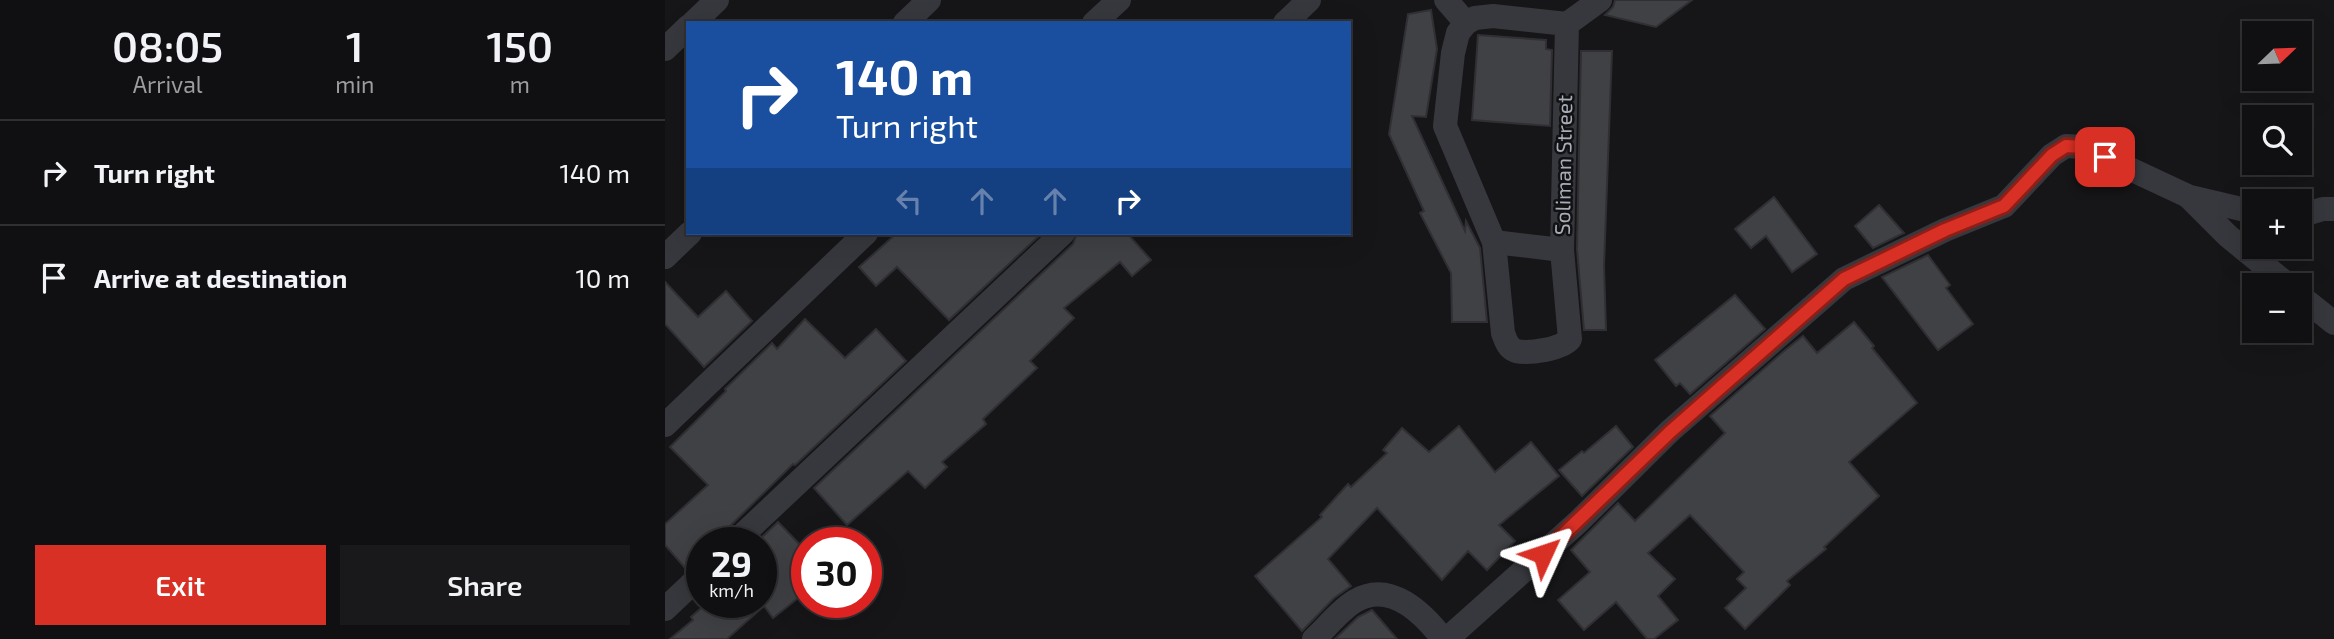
<!DOCTYPE html>
<meta charset="utf-8">
<style>
:root{--surface:#101012;--page:#19191b;--text:#f1f3f6;--muted:#9c9d9f;--line:#303032;--accent:#d93025}
body{margin:0;font-family:"Exo 2",sans-serif;background:var(--page);color:var(--text);height:100vh;display:flex;flex-direction:column;font-size:26px;white-space:nowrap}
*{box-sizing:border-box;margin:0}
p{font-size:23px;color:var(--muted)}
.icon{flex:none;width:38px;height:38px;fill:none;stroke:currentColor;stroke-width:2;stroke-linecap:round;stroke-linejoin:round}
.map{position:relative;flex:1;overflow:hidden}
.sheet{display:flex;flex-direction:column;background:var(--surface);width:665px}
.sheet>*{flex:none}
.guide{position:absolute;left:21px;top:21px;width:665px;height:214px;border-radius:0px;box-shadow:0 7px 28px #0002,0 0 0 2px var(--line);background:#1a4fa0;color:#fff;overflow:hidden}
.needle{width:46px;rotate:67deg}
.buttons{position:absolute;left:1577px;top:21px;display:grid;gap:14px}
.buttons a{display:grid;place-items:center;width:70px;height:70px;border-radius:0px;background:var(--surface);box-shadow:0 7px 28px #0002,0 0 0 2px var(--line);font-size:35px}
.speed{position:absolute;left:21px;top:527px;display:flex;gap:14px;font-size:35px;font-weight:700;text-align:center}
.speed>*{display:grid;place-content:center;width:91px;height:91px;border-radius:50%;background:var(--surface);box-shadow:0 7px 28px #0002,0 0 0 2px var(--line);line-height:1}
.speed small{font-size:18px;font-weight:400}
.speed .limit{border:10px solid #d22;background:#fff;color:#111}
.pin{position:absolute;display:grid;place-items:center;width:60px;height:60px;color:#fff;margin:-30px;border-radius:14px;box-shadow:0 4px 10px #0006}
.me{position:absolute;width:77px;margin:-38px;rotate:48deg;stroke-linejoin:round;filter:drop-shadow(0 0 5px #0008)}
.turn{display:flex;align-items:center;gap:24px;height:147px;padding:0 35px;font-size:32px}
.turn .icon{width:91px;height:91px;stroke-width:2.5}
.turn b{display:block;font-size:49px;line-height:60px}
.lanes{display:flex;align-items:center;height:66px;padding:0 35px;background:#0003;justify-content:center;gap:35px;direction:ltr}
.lanes .off{opacity:.35}
.eta{display:flex;justify-content:space-evenly;align-items:center;height:119px;text-align:center}
.eta b{font-size:42px;font-weight:600;line-height:49px}
.action{display:flex;gap:14px;margin-top:auto;padding:14px 35px}
.action a{flex:1;height:80px;border-radius:0px;background:var(--accent);color:#fff;font-size:28px;font-weight:600;line-height:80px;text-align:center}
.action a+a{background:var(--page);color:var(--text)}
ul{padding:0;list-style:none}
li{display:flex;align-items:center;gap:21px;height:105px;padding:0 35px;border-top:2px solid var(--line)}
li div{flex:1}
li b{display:block;font-size:26px}
li em{font-style:normal}
main{display:flex;flex:1;min-height:0}
.map>svg:first-child{display:block}
.building{fill:#404145;stroke:#303034;stroke-width:2}
.lines{fill:none;stroke-linecap:round;stroke-linejoin:round}
.street{stroke:#37383d;stroke-width:24}
.route-casing{stroke:#8d1f18;stroke-width:18}
.route{stroke:#d93025;stroke-width:12}
.labels{text-anchor:middle;stroke-width:5;stroke-linejoin:round;paint-order:stroke}
.street-label{font-size:21px;fill:#a8adb8;stroke:#111113}
</style>
<main>
<section class="sheet">
<div class="eta">
<div><b>08:05</b><p>Arrival</p></div>
<div><b>1</b><p>min</p></div>
<div><b>150</b><p>m</p></div>
</div>
<ul>
<li><svg class="icon" aria-label="right" viewBox="0 0 24 24"><path d="M7 20v-9h11M14 6l5 5-5 5"/></svg><div><b>Turn right</b></div><em>140 m</em></li>
<li><svg class="icon" aria-label="arrive" viewBox="0 0 24 24"><path d="M6 21V4h12l-3 4 3 4H6"/></svg><div><b>Arrive at destination</b></div><em>10 m</em></li>
</ul>
<div class="action"><a>Exit</a><a>Share</a></div>
</section>
<div class="map">
<svg width="1669" height="639" viewBox="0 0 1669 639">
<rect width="100%" height="100%" fill="#161618"/>
<g class="building">
<polygon points="950,0 1027,0 991,27 940,15 948,7"/>
<polygon points="766,10 772,49 761,117 747,116 800,231 801,221 815,248 822,322 787,322 786,273 755,213 759,211 724,134 743,14"/>
<polygon points="813,35 881,40 881,49 887,50 885,126 807,120"/>
<polygon points="916,51 947,51 939,266 941,330 919,330 912,249"/>
<polygon points="1109,197 1152,254 1127,272 1101,236 1086,248 1070,229"/>
<polygon points="1214,205 1239,233 1208,248 1190,226"/>
<polygon points="232,233 377,233 284,320 232,267 211,286 194,267"/>
<polygon points="412,233 462,233 486,260 467,276 455,262 399,308 409,318 365,361 372,368 318,419 321,424 277,462 282,467 260,488 243,471 182,525 149,488 408,244"/>
<polygon points="1263,255 1285,285 1281,288 1308,324 1273,350 1217,277"/>
<polygon points="0,282 33,317 61,291 87,321 39,367 0,324"/>
<polygon points="1070,295 1100,329 1025,394 1015,383 1011,386 990,360"/>
<polygon points="140,319 180,358 211,329 241,361 130,465 128,464 60,531 52,542 37,542 37,556 21,569 0,545 0,524 43,485 5,447 61,391 60,389 107,343 112,349"/>
<polygon points="1189,322 1209,346 1207,348 1252,403 1184,462 1214,496 1159,547 1161,549 1122,581 1125,585 1080,629 1060,608 1081,588 1072,579 1079,572 1025,515 983,553 1010,579 993,596 1013,620 989,639 982,639 951,602 919,630 893,600 925,572 906,550 953,503 970,521 1060,433 1045,416 1119,351 1138,336 1152,353"/>
<polygon points="794,426 830,472 866,442 894,476 834,525 850,541 822,570 803,551 777,580 712,508 663,559 686,586 669,598 637,631 590,576 657,517 655,515 683,484 686,487 722,453 718,450 737,428 764,452"/>
<polygon points="951,426 968,447 917,496 894,470 917,451 919,453"/>
<polygon points="113,522 142,552 142,591 108,618 99,606 62,639 5,639 28,620 26,617 43,602 96,602 96,538"/>
<polygon points="707,610 732,639 670,639 693,617"/>
</g>
<g class="lines">
<g class="street">
<polyline points="781,0 801,23"/>
<polyline points="28,23 52,0"/>
<polyline points="240,23 264,0"/>
<polyline points="429,23 454,0"/>
<polyline points="620,23 644,0"/>
<path d="M902,24L828,16L810,18L801,23L793,33L788,53L780,126L829,242L838,333C841,341 843,348 851,351C864,354 897,349 905,339L897,250L902,24L935,0"/>
<polyline points="0,49 23,27"/>
<polyline points="1525,198 1563,236 1623,285"/>
<polyline points="1634,216 1658,209 1669,209"/>
<polyline points="829,242 897,250"/>
<polyline points="0,257 25,233"/>
<polyline points="1634,295 1669,323"/>
<polyline points="0,425 201,233"/>
<polyline points="70,542 398,233"/>
<polyline points="0,609 37,574"/>
<path d="M649,639C662,627 675,610 690,601C725,580 758,613 778,639"/>
<polyline points="782,639 913,522 1005,431 1179,279 1280,230 1339,206 1387,155 1401,146 1418,147 1525,197 1589,212"/>
</g>
</g>
<g class="lines">
<g class="route-casing">
<polyline id="route" points="878,554 1005,432 1179,279 1280,230 1339,206 1387,155 1401,146 1418,147 1440,157"/>
</g>
<use href="#route" class="route"/>
</g>
<g class="labels">
<g class="street-label">
<text transform="translate(899 165) rotate(-89)" y="7">Soliman Street</text>
</g>
</g>
</svg>
<div class="buttons">
<a><svg class="needle" viewBox="-14 -14 28 28"><path d="M0-13l5 13h-10z" fill="#e53935"/><path d="M0 13l5-13h-10z" fill="#9c9d9f"/></svg></a>
<a><svg class="icon" aria-label="search" viewBox="0 0 24 24"><circle cx="10" cy="10" r="6"/><path d="M15 15l6 6"/></svg></a>
<a>+</a>
<a>−</a>
</div>
<div class="speed"><div>29<small>km/h</small></div><div class="limit">30</div></div>
<div class="pin" style="left:1440px;top:157px;background:#d93025"><svg class="icon" aria-label="arrive" viewBox="0 0 24 24"><path d="M6 21V4h12l-3 4 3 4H6"/></svg></div>
<svg class="me" style="left:878px;top:554px" viewBox="-20 -20 40 40"><path d="M0-17L14 15 0 8-14 15z" fill="#d93025" stroke="#fff" stroke-width="4"/></svg>
<div class="guide">
<div class="turn"><svg class="icon" aria-label="right" viewBox="0 0 24 24"><path d="M7 20v-9h11M14 6l5 5-5 5"/></svg><div><b>140 m</b>Turn right</div></div>
<div class="lanes"><svg class="icon off" aria-label="left" viewBox="0 0 24 24"><path d="M17 20v-9H6M10 6l-5 5 5 5"/></svg><svg class="icon off" aria-label="ahead" viewBox="0 0 24 24"><path d="M12 20V5M6 11l6-6 6 6"/></svg><svg class="icon off" aria-label="ahead" viewBox="0 0 24 24"><path d="M12 20V5M6 11l6-6 6 6"/></svg><svg class="icon" aria-label="right" viewBox="0 0 24 24"><path d="M7 20v-9h11M14 6l5 5-5 5"/></svg></div>
</div>
</div>
</main>
